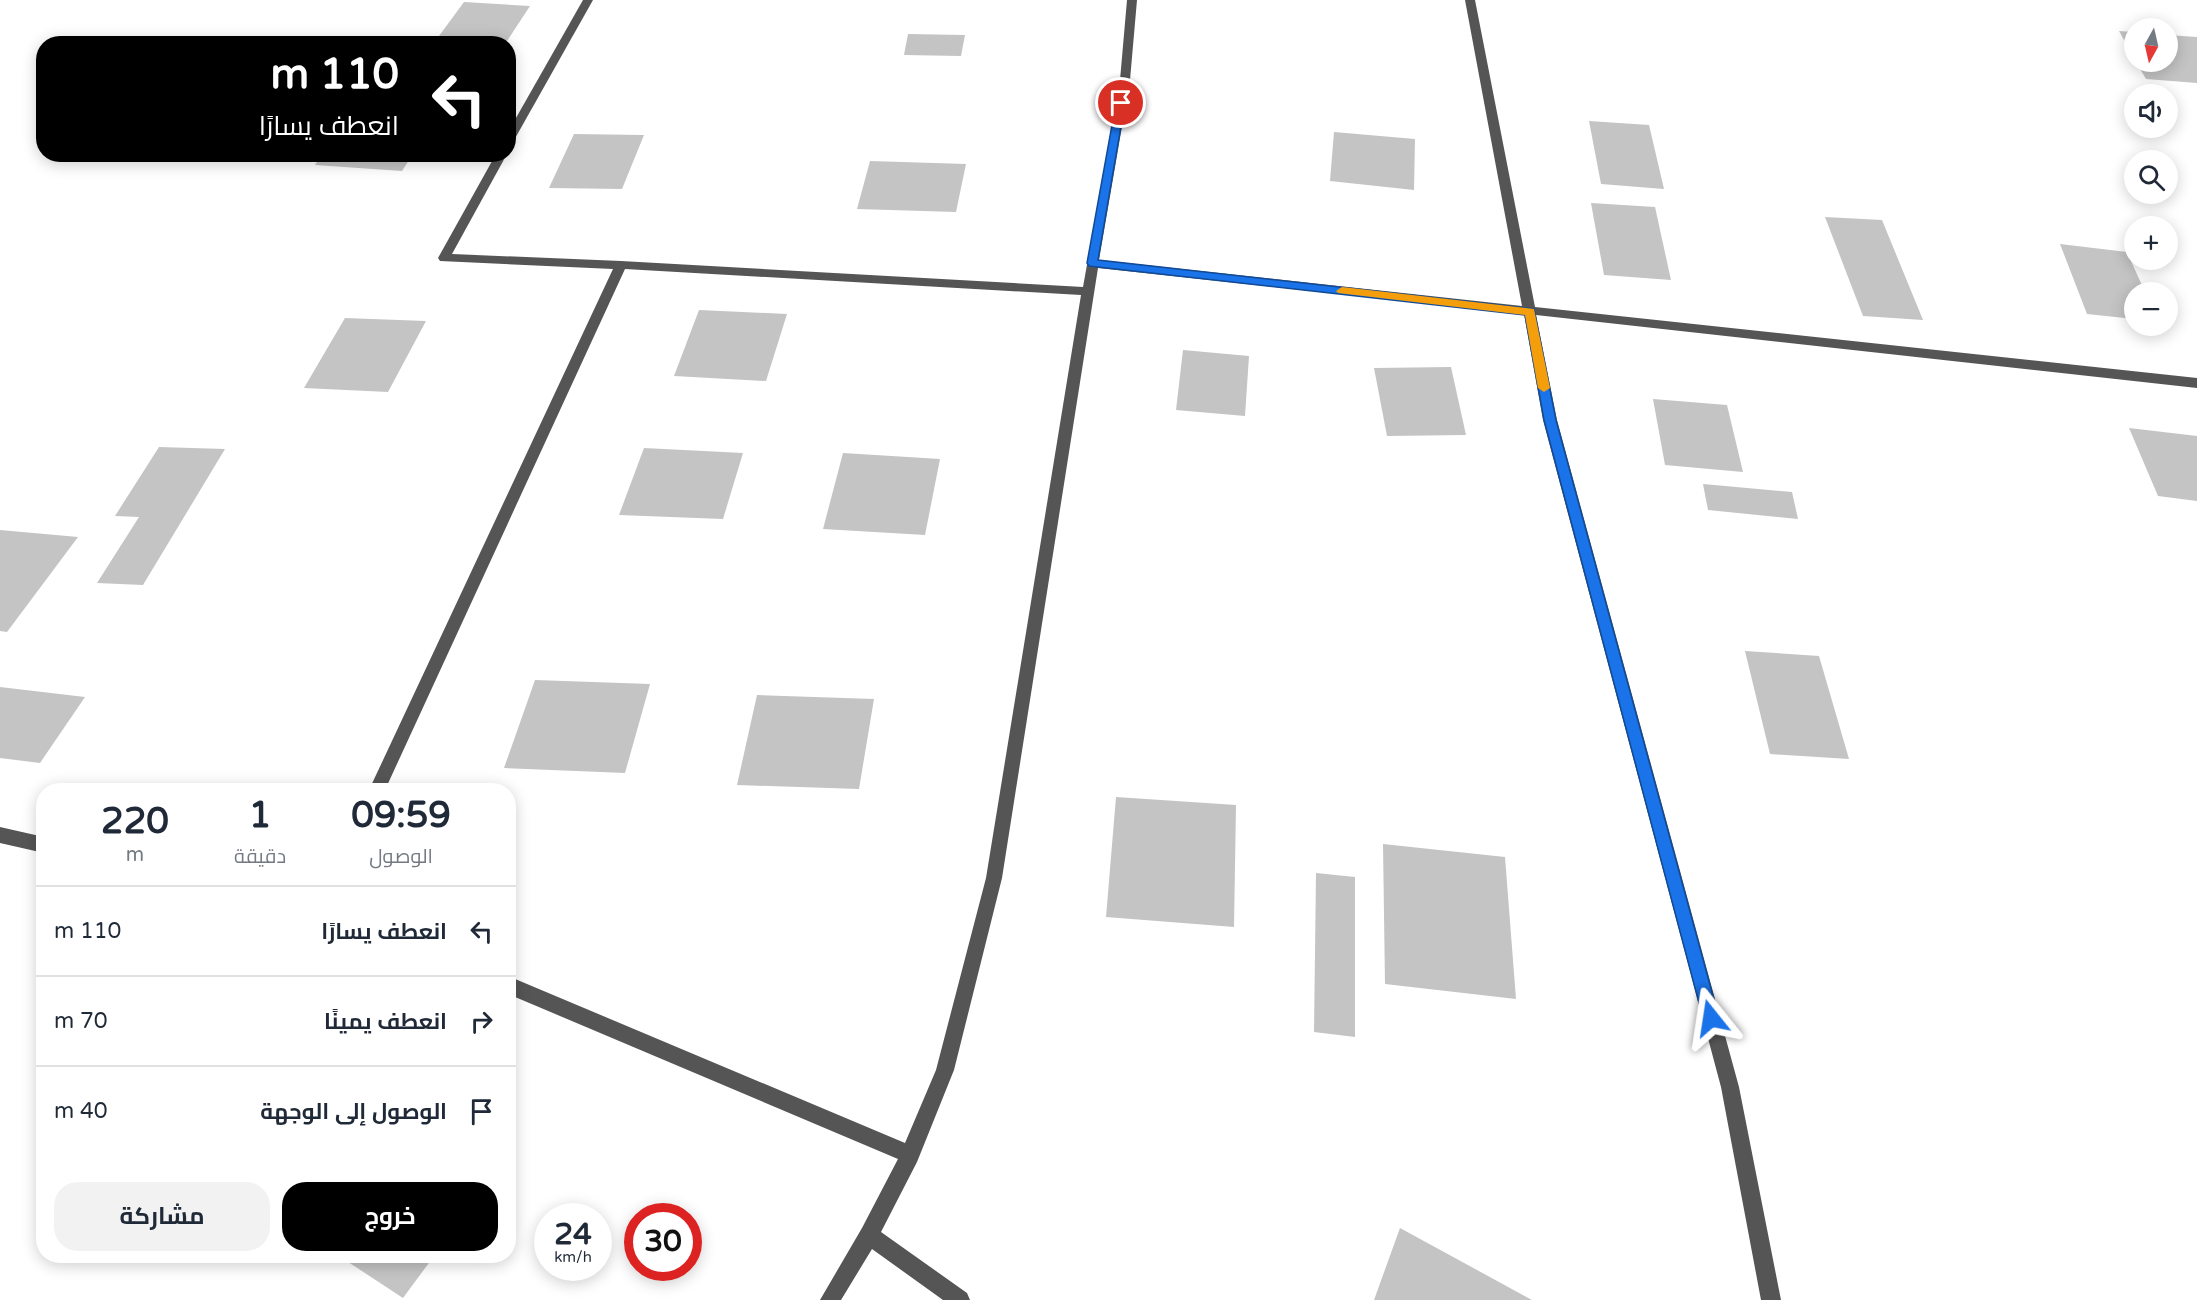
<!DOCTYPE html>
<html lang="ar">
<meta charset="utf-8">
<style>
:root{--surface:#fff;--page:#f2f2f3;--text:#1f2937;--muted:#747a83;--line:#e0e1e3;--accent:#000}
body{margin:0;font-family:"Varela Round",Cairo,sans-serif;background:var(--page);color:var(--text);direction:rtl;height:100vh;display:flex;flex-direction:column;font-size:22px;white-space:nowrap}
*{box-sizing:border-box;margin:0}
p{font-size:20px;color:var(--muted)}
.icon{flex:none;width:33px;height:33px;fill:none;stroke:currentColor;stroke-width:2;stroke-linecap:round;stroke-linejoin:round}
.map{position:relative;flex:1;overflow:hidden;direction:ltr}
.drawer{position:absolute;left:36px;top:783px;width:480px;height:480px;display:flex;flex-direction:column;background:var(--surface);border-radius:24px;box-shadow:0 3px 15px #0003;direction:rtl}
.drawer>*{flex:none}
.banner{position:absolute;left:36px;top:36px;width:480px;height:126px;border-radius:24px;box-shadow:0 3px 15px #0003;direction:rtl;background:#000;color:#fff;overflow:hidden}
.needle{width:39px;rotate:188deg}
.tools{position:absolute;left:2124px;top:18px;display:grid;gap:12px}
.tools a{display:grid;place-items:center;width:54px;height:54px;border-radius:50%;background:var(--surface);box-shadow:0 3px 15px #0003;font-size:30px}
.speed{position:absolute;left:534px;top:1203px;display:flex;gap:12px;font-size:30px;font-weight:700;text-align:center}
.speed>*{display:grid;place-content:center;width:78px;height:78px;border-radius:50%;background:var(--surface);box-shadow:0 3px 15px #0003;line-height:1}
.speed small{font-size:15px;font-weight:400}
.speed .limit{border:9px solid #d22;background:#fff;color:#111}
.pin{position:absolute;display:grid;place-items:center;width:51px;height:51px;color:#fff;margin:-26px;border:3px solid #fff;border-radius:50%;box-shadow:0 2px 6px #0007}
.me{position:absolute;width:66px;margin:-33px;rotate:345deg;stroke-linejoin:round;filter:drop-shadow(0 0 4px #0008)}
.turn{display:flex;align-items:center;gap:21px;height:126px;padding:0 18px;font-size:27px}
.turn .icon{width:78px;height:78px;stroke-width:2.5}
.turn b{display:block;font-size:42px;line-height:51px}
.eta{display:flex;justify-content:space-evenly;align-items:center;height:102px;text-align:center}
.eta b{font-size:36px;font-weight:700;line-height:42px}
.button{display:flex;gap:12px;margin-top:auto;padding:12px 18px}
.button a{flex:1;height:69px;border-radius:24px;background:var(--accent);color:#fff;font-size:24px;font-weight:700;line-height:69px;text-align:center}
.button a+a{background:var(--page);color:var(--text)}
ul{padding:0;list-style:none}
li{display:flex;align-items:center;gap:18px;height:90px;padding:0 18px;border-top:2px solid var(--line)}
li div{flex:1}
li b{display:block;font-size:22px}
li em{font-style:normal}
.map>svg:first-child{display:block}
.building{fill:#c4c4c4}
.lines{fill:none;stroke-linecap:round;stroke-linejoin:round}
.minor{fill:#555;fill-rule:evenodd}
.route{fill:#1a73e8;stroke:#114b97;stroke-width:1.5}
.slow{fill:#f59e0b}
</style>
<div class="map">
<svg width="2197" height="1300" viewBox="0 0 2197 1300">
<rect width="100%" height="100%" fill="#fff"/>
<g class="building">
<polygon points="464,2 530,6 505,44 436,40"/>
<polygon points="2119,31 2134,32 2134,58"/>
<polygon points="908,34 965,35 961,56 904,55"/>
<polygon points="2168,35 2197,37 2197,83 2146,79 2136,62 2168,62"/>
<polygon points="1589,121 1649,125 1664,189 1601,184"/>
<polygon points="1334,132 1415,139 1414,190 1330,181"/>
<polygon points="574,134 644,135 622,189 549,188"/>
<polygon points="322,154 413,154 402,171 315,165"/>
<polygon points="870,161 966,164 956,212 857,209"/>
<polygon points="1591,203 1655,207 1671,280 1604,275"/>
<polygon points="1825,217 1882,220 1923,320 1863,316"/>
<polygon points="2060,244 2127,252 2145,292 2134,292 2134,319 2087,314"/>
<polygon points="699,310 787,314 766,381 674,376"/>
<polygon points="345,318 426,321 388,392 304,388"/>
<polygon points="1183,350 1249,356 1245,416 1176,410"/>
<polygon points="1451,367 1466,435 1387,436 1374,368"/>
<polygon points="1653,399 1727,405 1743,472 1665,465"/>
<polygon points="2129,428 2197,436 2197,501 2158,496"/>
<polygon points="159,447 225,449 143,585 97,583 139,517 115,516"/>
<polygon points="644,448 743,453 723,519 619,515"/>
<polygon points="843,453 940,459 925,535 823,529"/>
<polygon points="1703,484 1792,492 1798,519 1708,510"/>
<polygon points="0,530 78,537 7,632 0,631"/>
<polygon points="1745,651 1819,656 1849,759 1770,754"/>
<polygon points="535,680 650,684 625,773 504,768"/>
<polygon points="0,687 85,697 40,763 0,758"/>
<polygon points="757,695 874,699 859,789 737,785"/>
<polygon points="1116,797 1236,805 1234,927 1106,917"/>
<polygon points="1383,844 1505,857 1516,999 1385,984"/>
<polygon points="1316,873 1355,877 1355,1037 1314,1032"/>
<polygon points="1400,1228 1532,1300 1374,1300"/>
<polygon points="339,1256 434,1256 403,1298"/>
</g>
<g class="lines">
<g class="minor">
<polygon points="583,0 593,0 513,142 508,145 508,132"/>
<polygon points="1127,0 1137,0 1130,80 1099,260 1522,306 1465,0 1475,0 1535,307 2197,378 2197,388 1536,315 1557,420 1739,1087 1781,1300 1761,1300 1721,1087 1543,420 1524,314 1098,268 1002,878 954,1070 917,1162 881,1232 967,1293 970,1300 943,1300 872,1249 841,1300 820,1300 862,1228 898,1159 508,994 508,976 905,1143 936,1070 986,878 1081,295 625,269 385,790 369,790 613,269 440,261 438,258 496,154 507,154 452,254 621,261 1083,287 1120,80"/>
<polygon points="0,827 44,837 44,853 0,843"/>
</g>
</g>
<polygon class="route" points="1121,100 1125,103 1098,260 1534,309 1556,420 1719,1018 1717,1024 1711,1026 1705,1024 1703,1018 1544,420 1525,315 1089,266 1087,263 1116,103"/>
<polygon class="slow" points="1342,287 1534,309 1550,388 1544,392 1538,388 1525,315 1338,293 1336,291"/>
</svg>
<div class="tools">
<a><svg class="needle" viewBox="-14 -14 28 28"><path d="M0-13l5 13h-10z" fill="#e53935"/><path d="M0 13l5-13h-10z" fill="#747a83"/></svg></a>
<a><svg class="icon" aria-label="sound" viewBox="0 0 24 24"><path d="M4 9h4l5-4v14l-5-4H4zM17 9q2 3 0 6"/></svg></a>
<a><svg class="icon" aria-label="search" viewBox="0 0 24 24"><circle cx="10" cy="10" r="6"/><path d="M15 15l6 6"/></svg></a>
<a>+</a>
<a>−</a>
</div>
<div class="speed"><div>24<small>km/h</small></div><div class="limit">30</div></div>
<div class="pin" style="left:1121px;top:103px;background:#d93025"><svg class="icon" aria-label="arrive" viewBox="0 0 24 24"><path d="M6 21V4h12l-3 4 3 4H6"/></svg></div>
<svg class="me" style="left:1711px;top:1018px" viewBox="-20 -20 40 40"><path d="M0-17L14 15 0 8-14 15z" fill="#1a73e8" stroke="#fff" stroke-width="4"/></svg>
<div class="banner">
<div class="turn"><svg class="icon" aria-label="left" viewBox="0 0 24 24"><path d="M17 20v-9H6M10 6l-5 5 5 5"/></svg><div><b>110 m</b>انعطف يسارًا</div></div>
</div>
<section class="drawer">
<div class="eta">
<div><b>09:59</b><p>الوصول</p></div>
<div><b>1</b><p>دقيقة</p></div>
<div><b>220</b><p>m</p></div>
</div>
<ul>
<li><svg class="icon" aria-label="left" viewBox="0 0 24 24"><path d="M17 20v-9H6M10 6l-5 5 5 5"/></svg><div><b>انعطف يسارًا</b></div><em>110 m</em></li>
<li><svg class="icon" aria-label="right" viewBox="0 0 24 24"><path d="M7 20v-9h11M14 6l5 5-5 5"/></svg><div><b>انعطف يمينًا</b></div><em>70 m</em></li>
<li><svg class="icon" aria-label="arrive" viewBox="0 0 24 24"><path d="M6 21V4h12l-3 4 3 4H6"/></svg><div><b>الوصول إلى الوجهة</b></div><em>40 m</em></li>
</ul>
<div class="button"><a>خروج</a><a>مشاركة</a></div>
</section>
</div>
